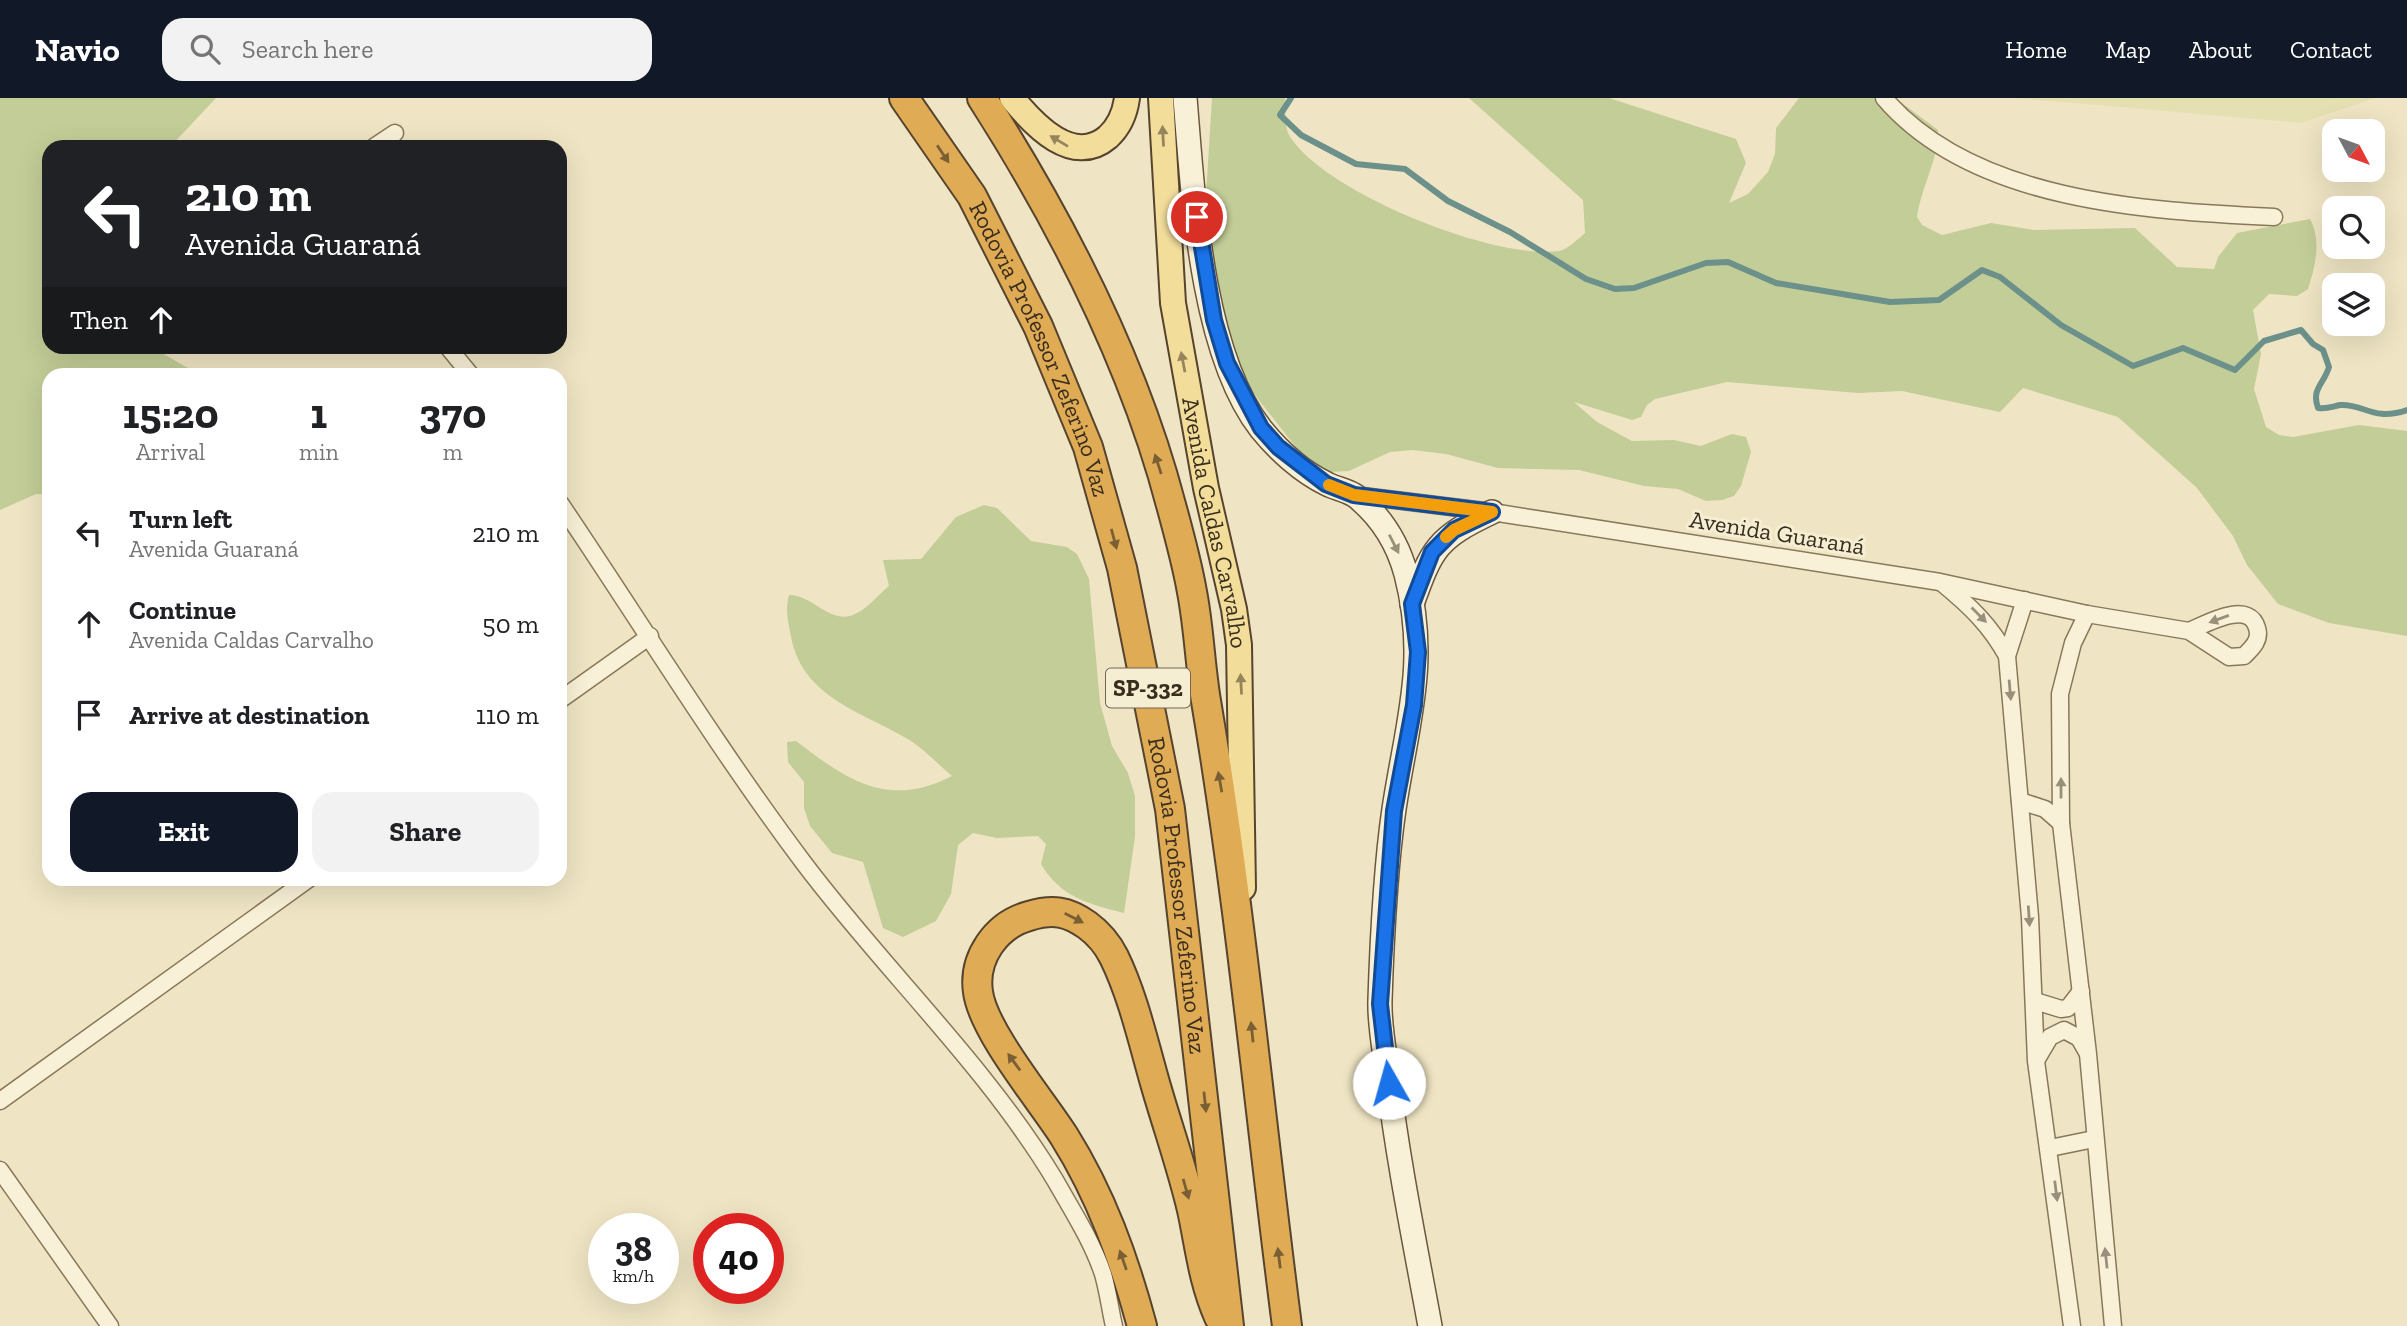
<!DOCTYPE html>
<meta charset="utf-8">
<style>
:root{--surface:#fff;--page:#f2f2f2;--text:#202124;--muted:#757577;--accent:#111827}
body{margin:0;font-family:"Zilla Slab",serif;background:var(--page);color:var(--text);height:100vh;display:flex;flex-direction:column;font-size:26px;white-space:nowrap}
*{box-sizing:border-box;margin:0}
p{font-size:23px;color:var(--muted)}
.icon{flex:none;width:38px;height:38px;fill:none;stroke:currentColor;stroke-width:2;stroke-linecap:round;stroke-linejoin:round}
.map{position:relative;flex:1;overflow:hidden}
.panel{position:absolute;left:42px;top:270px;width:525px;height:518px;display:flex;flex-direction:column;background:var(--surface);border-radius:21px;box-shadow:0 7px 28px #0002}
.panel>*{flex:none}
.top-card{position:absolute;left:42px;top:42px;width:525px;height:214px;border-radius:21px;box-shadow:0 7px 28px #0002;background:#202124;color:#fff;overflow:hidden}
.needle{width:46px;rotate:131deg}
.controls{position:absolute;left:2322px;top:21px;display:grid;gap:14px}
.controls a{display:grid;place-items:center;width:63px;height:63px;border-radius:14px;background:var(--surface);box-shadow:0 7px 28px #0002;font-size:35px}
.speed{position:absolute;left:588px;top:1115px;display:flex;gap:14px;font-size:35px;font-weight:700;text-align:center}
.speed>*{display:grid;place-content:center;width:91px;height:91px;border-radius:50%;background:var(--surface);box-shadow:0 7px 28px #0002;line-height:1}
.speed small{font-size:18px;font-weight:400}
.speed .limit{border:10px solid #d22;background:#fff;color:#111}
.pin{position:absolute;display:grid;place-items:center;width:60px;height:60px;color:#fff;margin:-30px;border:4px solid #fff;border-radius:50%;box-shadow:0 2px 7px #0007}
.me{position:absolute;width:77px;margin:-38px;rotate:353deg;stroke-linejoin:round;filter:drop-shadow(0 0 5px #0008)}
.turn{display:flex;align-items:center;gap:24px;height:147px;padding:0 28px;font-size:32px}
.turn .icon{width:91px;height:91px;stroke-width:2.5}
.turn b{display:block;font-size:49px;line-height:60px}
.then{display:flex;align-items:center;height:66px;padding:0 28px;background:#0003;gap:14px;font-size:26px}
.eta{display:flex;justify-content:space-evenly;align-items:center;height:119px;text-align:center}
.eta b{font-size:42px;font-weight:700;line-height:49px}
.primary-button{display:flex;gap:14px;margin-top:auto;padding:14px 28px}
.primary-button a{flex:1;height:80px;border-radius:21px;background:var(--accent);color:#fff;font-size:28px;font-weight:700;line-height:80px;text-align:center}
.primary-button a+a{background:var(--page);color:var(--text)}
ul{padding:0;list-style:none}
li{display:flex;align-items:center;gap:21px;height:91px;padding:0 28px}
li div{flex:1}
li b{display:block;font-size:26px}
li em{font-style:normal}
header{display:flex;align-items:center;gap:42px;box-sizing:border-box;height:98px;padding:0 35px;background:var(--accent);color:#fff}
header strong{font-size:33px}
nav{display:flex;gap:38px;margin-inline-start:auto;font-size:24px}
.search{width:490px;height:63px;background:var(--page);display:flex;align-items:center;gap:18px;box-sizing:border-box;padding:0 24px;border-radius:21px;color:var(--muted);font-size:26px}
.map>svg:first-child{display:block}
.farmland{fill:#e4e0b1}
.green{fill:#c3cd97}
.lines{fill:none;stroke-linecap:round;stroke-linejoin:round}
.stream{stroke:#6c908a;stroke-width:6}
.street-casing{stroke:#89775a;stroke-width:19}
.secondary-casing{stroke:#6b573d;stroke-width:26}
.primary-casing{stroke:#57442e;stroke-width:28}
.highway-casing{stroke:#57442e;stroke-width:32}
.street{stroke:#f9f1d7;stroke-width:16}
.secondary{stroke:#f9f1d7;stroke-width:23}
.primary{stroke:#f2dd9b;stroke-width:24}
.highway{stroke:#dfab54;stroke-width:28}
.oneway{fill:#96855c}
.oneway2{fill:#7b5f34}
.oneway3{fill:#998f7a}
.route-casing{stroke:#114b97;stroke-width:18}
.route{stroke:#1a73e8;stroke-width:12}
.slow{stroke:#f59e0b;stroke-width:12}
.labels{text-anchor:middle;stroke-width:6;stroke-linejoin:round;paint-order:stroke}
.shield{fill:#f6eed3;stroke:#726754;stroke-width:2}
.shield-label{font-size:23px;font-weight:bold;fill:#392d1e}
.street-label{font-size:24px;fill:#392d1e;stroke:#f6eed3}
</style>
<header>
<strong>Navio</strong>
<div class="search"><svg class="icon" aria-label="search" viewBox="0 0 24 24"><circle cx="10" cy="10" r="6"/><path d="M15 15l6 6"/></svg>Search here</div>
<nav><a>Home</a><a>Map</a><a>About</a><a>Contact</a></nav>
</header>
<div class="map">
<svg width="2407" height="1228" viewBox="0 0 2407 1228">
<rect width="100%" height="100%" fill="#efe5c4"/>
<polygon class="farmland" points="2015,0 2375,0 2301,25"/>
<g class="green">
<polygon points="0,0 216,0 170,49 49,49 49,248 157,249 162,255 198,276 49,276 49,396 36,396 0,412"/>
<path d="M1212,0H1285C1286,11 1284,28 1289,37C1323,94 1493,162 1559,153C1567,152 1578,141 1585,135L1583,102L1469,0H1609L1736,41L1746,65L1729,105L1748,96L1768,74L1775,56L1776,30L1799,0H1895L1938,32C1939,60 1921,90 1917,119L1922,127L1942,137L1991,125L2034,132L2135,130L2177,169L2214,171L2218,159L2237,135L2310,121C2322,143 2315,169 2308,191L2297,198L2269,196L2253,212L2261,256L2254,291L2266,329L2279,337L2293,339L2359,327L2407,333V538L2329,525L2278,506L2247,467L2233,438L2197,390L2118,319L2023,290L2000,314L1902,293L1858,295L1727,284L1655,301L1647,307L1641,319L1632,322L1574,304L1597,324L1632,343L1674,342L1701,348L1732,336L1746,339L1751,354L1741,388L1734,398L1722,402L1706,403L1678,391L1644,388L1579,372L1498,370L1446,356L1413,352L1390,354L1349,373L1329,374L1298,352L1243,282L1232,258L1204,129Z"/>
<path d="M984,407L997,410L1031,443L1067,449L1077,456L1089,481L1100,605L1112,648L1128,675L1135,698V739L1124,815C1089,806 1060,799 1041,766L1046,746L1038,738L997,740L973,735L958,747L951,796L936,823L903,839L883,830L863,764L832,755L810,728L804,710V684L788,664L787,644L796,643C847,682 888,711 952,678C939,667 926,653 911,643C864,614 803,601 791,539C788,523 785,512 789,497C812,496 831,528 855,516C867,511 879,496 889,488L883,462L921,461L956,419Z"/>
</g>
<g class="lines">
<path class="stream" d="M1291,0L1280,17L1301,37L1356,66L1405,71L1448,103L1510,134L1586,181L1615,191L1634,190L1706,165L1728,164L1776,185L1890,204L1939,202L1982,172L2000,179L2061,227L2133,268L2183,250L2235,272L2264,243L2301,232L2313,246L2323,252L2329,269C2324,286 2311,291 2318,310C2327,311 2331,309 2340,307C2363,305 2373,324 2407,312"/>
<g class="street-casing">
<g id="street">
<path d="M1884,0C1973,104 2147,113 2274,119"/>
<polyline points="374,49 395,35"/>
<polyline points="447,248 470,276"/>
<path d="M1354,397L1492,414L1940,484L2087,516L2189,533L2229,559L2244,558C2252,550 2261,542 2257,530C2249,501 2206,526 2189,533"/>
<path d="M560,405C641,525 716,648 803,764C884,872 985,966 1055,1082C1072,1112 1092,1143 1103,1176C1108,1193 1110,1211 1114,1228"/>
<path d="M1942,485C1970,508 1990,527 2007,558"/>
<polyline points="2025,502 2007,558 2030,819 2036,963 2072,1228"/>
<polyline points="2087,516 2073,545 2060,596 2061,725 2088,956 2113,1228"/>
<polyline points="560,602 650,538"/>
<polyline points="2020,703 2045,711 2061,725"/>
<polyline points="2035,903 2061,911 2068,910 2081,893"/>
<polyline points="2037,961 2050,939 2064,932 2079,940 2087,954"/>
<polyline points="0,1003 310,780"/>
<polyline points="2050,1050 2094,1041"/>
<polyline points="0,1072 110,1228"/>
</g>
</g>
<g class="secondary-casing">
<g id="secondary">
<path d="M1185,0C1193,96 1201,254 1261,331C1278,352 1302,374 1327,386C1336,391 1348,392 1357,399C1381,419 1398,446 1406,476C1429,564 1407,625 1394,711C1385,773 1382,839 1380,902C1379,927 1385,955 1388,980C1398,1063 1415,1146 1430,1228"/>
<path d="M1412,506C1432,450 1437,440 1492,414"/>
</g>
</g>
<g class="primary-casing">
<g id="primary">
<path d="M1012,0C1034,27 1073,69 1108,39C1119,29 1125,15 1127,0"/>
<path id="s1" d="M1161,0L1173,205L1206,390L1234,511L1239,547L1243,790"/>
</g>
</g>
<g class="highway-casing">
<g id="highway">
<path id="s2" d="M904,0L972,98L1038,228L1088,349L1122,470L1170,711L1229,1228"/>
<path d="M982,0C1062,125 1133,262 1171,407C1179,436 1187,465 1192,494C1199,530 1200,567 1206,603C1241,810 1260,1020 1287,1228"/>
<path d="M1142,1228C1124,1161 1101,1097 1064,1038C1041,1002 983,933 978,894C973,860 996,827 1029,818C1053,811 1067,813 1087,827C1098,835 1108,847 1114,859C1133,898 1143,943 1155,985C1167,1027 1182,1069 1192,1112C1200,1149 1203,1183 1219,1219"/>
</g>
</g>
<use href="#street" class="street"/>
<use href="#secondary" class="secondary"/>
<use href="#primary" class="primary"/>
<use href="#highway" class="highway"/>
</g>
<defs><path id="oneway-solid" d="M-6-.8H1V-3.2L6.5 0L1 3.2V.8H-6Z" transform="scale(1.75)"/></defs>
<g class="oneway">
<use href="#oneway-solid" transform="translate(1163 38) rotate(-93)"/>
<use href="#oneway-solid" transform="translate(1059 43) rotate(-149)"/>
<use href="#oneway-solid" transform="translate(1183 264) rotate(-101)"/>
<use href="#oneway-solid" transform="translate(1241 586) rotate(-93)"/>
</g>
<g class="oneway2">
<use href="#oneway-solid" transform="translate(943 56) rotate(56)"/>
<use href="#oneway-solid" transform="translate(1158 366) rotate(-108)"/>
<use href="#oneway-solid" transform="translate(1114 441) rotate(75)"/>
<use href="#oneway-solid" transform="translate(1220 684) rotate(-100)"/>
<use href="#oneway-solid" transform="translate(1074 820) rotate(27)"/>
<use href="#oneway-solid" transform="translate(1252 934) rotate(-96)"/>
<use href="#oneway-solid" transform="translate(1014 964) rotate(-126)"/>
<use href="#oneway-solid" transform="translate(1205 1004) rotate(84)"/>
<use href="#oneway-solid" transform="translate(1186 1091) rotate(74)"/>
<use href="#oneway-solid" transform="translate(1279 1160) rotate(-97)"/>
<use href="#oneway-solid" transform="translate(1123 1162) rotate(-109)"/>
</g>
<g class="oneway3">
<use href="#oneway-solid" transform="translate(1394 446) rotate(63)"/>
<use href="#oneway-solid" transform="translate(1979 517) rotate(45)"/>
<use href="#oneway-solid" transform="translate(2219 521) rotate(160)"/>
<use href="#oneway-solid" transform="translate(2010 592) rotate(85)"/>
<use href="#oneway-solid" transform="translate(2061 690) rotate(-90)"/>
<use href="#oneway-solid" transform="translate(2029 818) rotate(86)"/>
<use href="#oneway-solid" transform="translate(2056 1093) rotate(83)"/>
<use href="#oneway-solid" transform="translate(2106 1160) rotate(-96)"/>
</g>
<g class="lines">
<g class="route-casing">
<polyline id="route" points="1197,119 1214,222 1227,265 1261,330 1278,349 1326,386 1354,397 1492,414 1454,432 1432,454 1412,506 1418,554 1414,607 1394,713 1380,906 1389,985"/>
</g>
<use href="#route" class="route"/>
<polyline class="slow" points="1329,387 1354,397 1492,414 1454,432 1446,439"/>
</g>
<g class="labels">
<rect class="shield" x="1106" y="570.5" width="84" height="39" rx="5"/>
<g class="shield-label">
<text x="1148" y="598">SP-332</text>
</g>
<g class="street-label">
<text dy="8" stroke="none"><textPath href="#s2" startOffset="287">Rodovia Professor Zeferino Vaz</textPath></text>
<text dy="8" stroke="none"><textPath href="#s1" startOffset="429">Avenida Caldas Carvalho</textPath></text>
<text transform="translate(1777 435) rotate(9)" y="8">Avenida Guaraná</text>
<text dy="8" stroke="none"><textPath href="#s2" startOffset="854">Rodovia Professor Zeferino Vaz</textPath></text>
</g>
</g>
</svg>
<div class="controls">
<a><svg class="needle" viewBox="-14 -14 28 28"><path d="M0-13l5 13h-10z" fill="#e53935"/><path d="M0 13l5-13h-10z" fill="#757577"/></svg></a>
<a><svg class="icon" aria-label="search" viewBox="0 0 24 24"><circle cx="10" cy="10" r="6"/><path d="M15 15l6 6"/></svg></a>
<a><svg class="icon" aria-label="layers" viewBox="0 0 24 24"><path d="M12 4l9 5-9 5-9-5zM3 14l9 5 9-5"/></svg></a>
</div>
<div class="speed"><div>38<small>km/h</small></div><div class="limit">40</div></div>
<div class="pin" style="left:1197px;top:119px;background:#d93025"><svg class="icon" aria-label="arrive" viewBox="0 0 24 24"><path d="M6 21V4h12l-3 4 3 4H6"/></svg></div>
<svg class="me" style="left:1389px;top:985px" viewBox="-20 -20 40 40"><circle r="19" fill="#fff"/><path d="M0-13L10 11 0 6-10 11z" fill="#1a73e8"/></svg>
<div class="top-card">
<div class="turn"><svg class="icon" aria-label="left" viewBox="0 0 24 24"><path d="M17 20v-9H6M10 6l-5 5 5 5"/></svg><div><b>210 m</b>Avenida Guaraná</div></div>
<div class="then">Then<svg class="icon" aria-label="ahead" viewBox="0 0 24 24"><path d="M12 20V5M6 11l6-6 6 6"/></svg></div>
</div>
<section class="panel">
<div class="eta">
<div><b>15:20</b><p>Arrival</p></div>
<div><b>1</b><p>min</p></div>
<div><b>370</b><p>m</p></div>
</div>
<ul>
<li><svg class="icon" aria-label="left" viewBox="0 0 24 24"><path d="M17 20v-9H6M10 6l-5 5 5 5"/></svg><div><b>Turn left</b><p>Avenida Guaraná</p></div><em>210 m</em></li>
<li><svg class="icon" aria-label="ahead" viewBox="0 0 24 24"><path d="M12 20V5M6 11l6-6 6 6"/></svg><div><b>Continue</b><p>Avenida Caldas Carvalho</p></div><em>50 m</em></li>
<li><svg class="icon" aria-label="arrive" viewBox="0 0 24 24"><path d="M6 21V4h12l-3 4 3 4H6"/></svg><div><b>Arrive at destination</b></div><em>110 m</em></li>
</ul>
<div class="primary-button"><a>Exit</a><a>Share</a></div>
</section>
</div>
